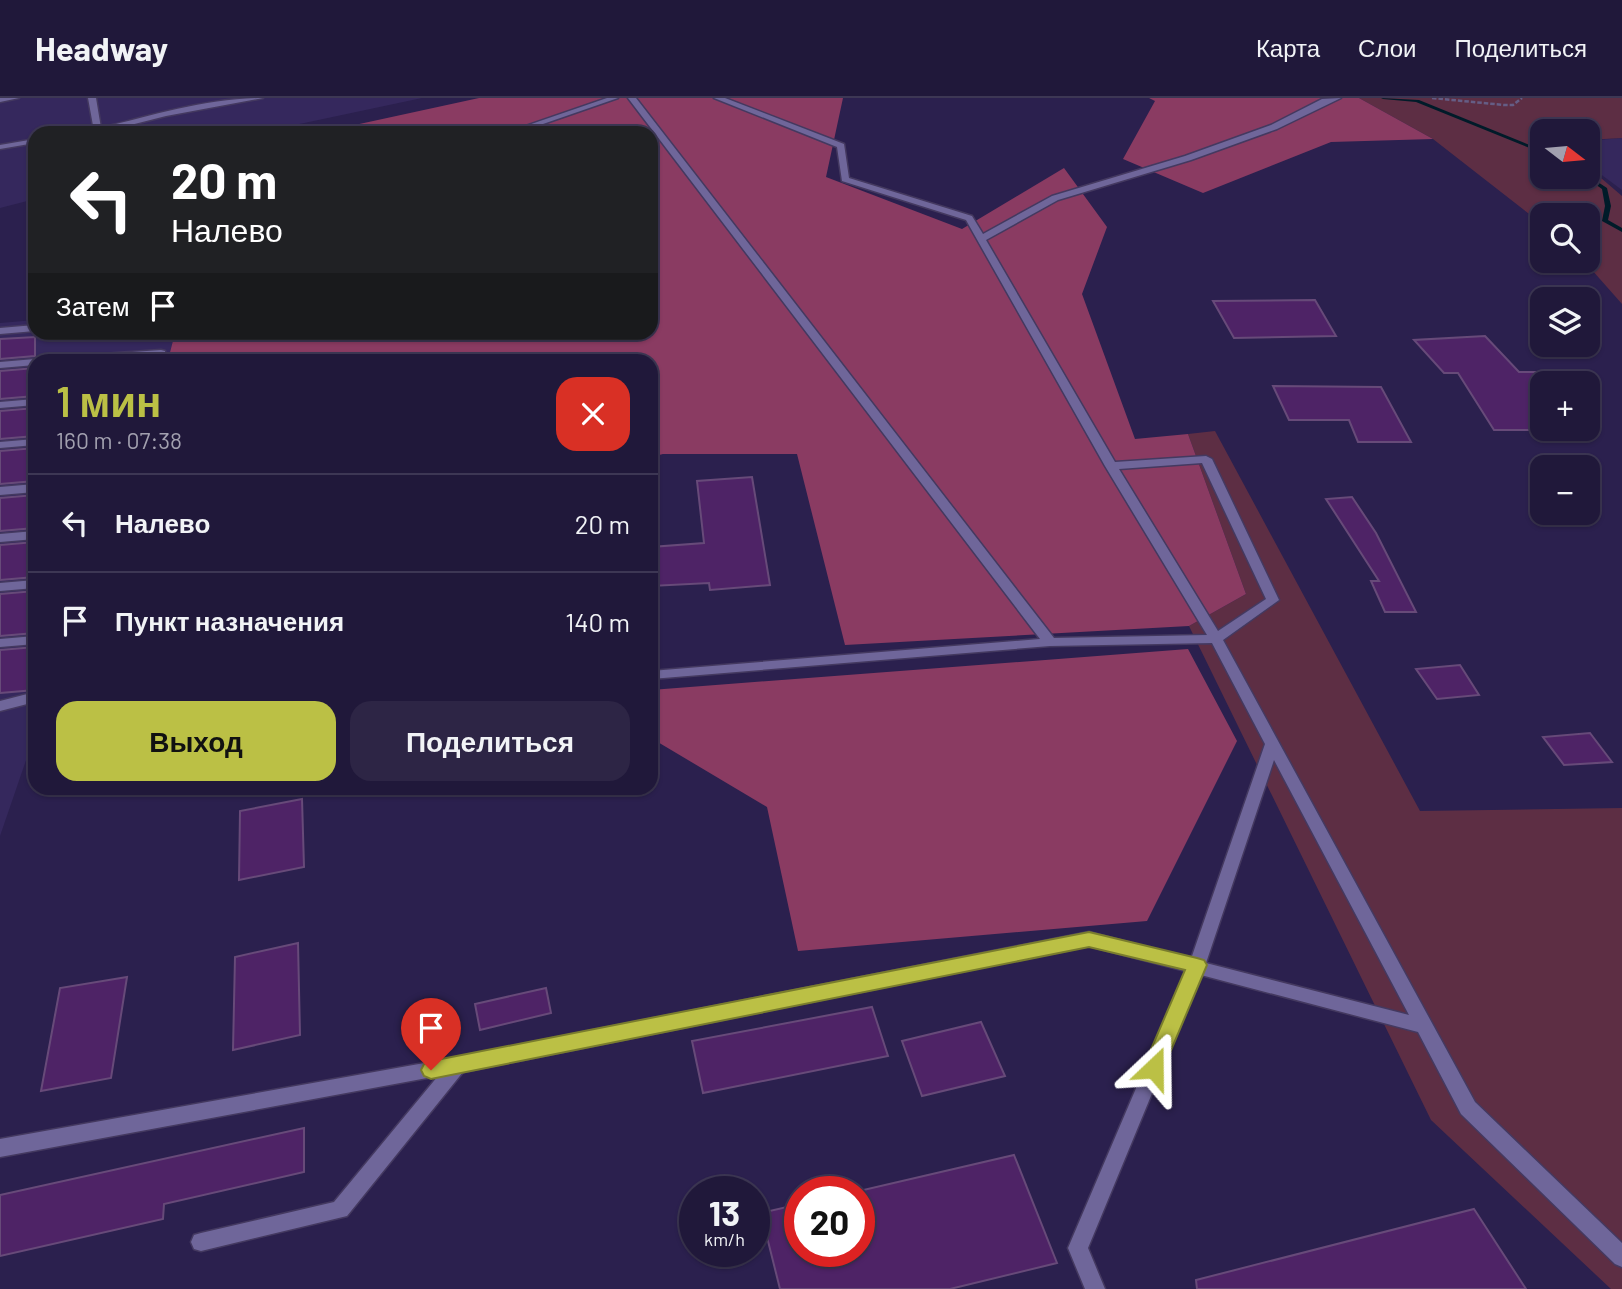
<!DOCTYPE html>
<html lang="ru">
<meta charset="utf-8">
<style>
:root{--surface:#20183a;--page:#2d2545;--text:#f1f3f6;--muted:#a2a0af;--line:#3d3754;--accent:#bbc045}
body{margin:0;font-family:Barlow,sans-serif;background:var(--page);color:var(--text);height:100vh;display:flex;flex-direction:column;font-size:26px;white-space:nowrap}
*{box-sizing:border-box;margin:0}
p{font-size:23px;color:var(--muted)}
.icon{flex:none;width:38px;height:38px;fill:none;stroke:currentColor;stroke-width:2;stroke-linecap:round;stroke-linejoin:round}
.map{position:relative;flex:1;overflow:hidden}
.panel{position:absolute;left:28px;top:256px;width:630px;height:441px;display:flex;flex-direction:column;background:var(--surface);border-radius:21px;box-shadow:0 2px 5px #0004,0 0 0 2px var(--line)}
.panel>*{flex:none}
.top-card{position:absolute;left:28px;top:28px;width:630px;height:214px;border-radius:21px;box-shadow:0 2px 5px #0004,0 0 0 2px var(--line);background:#202124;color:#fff;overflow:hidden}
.needle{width:46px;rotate:106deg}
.fabs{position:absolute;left:1530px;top:21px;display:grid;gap:14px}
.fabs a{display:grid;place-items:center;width:70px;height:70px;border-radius:14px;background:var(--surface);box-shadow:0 2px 5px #0004,0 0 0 2px var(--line);font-size:35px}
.speed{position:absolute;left:679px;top:1078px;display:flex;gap:14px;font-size:35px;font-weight:700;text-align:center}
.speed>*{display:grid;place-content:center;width:91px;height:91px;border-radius:50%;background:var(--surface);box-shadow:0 2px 5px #0004,0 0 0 2px var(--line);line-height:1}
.speed small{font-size:18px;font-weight:400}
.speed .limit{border:10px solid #d22;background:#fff;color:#111}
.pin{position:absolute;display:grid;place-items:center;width:60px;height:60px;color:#fff;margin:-72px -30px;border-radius:50% 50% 50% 0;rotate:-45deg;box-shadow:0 0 7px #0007}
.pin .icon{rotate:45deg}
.me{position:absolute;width:77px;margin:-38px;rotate:23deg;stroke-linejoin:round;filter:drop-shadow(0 0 5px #0008)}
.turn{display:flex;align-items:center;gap:24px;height:147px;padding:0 28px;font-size:32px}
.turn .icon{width:91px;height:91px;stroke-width:2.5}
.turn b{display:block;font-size:49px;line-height:60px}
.then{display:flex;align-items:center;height:66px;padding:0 28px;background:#0003;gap:14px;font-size:26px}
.round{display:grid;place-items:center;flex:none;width:74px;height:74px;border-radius:21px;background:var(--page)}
.headline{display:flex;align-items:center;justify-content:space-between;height:119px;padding:0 28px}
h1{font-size:42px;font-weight:600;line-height:52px;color:var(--accent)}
.cta{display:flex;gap:14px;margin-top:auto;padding:14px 28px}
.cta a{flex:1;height:80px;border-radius:21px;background:var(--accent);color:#111;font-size:28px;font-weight:600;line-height:80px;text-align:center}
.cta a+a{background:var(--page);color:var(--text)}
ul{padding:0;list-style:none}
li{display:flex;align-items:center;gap:21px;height:98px;padding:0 28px;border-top:2px solid var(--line)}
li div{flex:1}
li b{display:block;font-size:26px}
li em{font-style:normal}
header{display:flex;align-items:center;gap:42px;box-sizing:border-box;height:98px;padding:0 35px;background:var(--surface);border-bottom:2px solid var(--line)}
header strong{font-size:33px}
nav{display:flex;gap:38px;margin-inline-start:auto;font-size:24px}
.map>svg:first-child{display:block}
.built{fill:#35285d}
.green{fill:#5d2e44}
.forest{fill:#8a3b62}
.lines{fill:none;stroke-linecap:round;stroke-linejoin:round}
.stream{fill:#001b29;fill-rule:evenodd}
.building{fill:#4e2366;stroke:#674a79;stroke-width:2}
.lane-casing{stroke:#443960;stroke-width:3}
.path{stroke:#655d85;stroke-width:2.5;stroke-dasharray:4.5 2;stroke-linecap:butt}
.lane{fill:#6f669a;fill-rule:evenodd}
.route{fill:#bbc045;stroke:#7a7d2d;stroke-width:2}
</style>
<header>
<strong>Headway</strong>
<nav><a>Карта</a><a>Слои</a><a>Поделиться</a></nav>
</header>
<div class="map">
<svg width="1622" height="1191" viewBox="0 0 1622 1191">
<rect width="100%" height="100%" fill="#2b204e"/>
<g class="built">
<polygon points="0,0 422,0 257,35 35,35 35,101 0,110"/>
<polygon points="1622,40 1622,92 1587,66 1587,43"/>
<polygon points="35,222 35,234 175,235 168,262 35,262 35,636 0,738 0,225"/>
</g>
<g class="green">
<polygon points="1359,0 1622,0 1622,40 1587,42 1587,33 1542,33 1542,79 1587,79 1587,68 1622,98 1622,206 1584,163 1587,163 1587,117 1542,117 1542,126 1433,41"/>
<polygon points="1215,333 1420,713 1622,710 1622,1191 1611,1191 1431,1022 1189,528 1246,496 1188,336"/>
</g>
<g class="forest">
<polygon points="479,0 843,0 826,79 962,131 1064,70 1107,129 1082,196 1135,341 1188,336 1246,496 1189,528 845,547 797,356 663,356 651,359 651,262 168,262 175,235 651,234 651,35 519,35 519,33 392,31 385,35 318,35"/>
<polygon points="1149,0 1359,0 1433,41 1331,44 1203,95 1123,61 1155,3"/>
<polygon points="1188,551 1237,643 1147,823 798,853 767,709 651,640 651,592"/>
</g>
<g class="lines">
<g class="stream">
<polygon points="1381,0 1419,2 1542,52 1542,55 1416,4 1383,1"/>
<polygon points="1587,77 1607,90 1611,108 1608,122 1622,130 1622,134 1602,123 1605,108 1602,91 1585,79 1587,79"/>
</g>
</g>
<g class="building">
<polygon points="1315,202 1336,238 1234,240 1213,203"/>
<polygon points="1485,238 1519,274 1542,274 1542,332 1494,332 1458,275 1444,275 1414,242"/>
<polygon points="35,239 35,258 0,261 0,241"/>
<polygon points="35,270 35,298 0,301 0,273"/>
<polygon points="1273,288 1381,289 1411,344 1358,344 1349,322 1289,322"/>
<polygon points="35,310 35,338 0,341 0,313"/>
<polygon points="35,350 35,383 0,386 0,353"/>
<polygon points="752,379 770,487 710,492 709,485 651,488 651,449 704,445 697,383"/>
<polygon points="35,397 35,430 0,433 0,400"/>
<polygon points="1352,399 1376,435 1416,514 1385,514 1371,483 1379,483 1326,401"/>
<polygon points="35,444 35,479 0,482 0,447"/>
<polygon points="35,493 35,535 0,538 0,496"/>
<polygon points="35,549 35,592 0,595 0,552"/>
<polygon points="1460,567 1479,597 1437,601 1416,571"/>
<polygon points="1590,635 1612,664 1564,667 1543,639"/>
<polygon points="302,701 304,769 239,782 240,713"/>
<polygon points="298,845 300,937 233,952 235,859"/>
<polygon points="127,879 111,980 41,993 60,890"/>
<polygon points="546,890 551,915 480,932 475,906"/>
<polygon points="872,909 888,958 703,995 692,943"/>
<polygon points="981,924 1005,978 922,998 902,943"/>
<polygon points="304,1030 304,1074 164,1106 163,1121 0,1158 0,1097"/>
<polygon points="1014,1057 1057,1165 950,1191 780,1191 761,1115 800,1106 800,1153 859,1153 859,1093"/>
<polygon points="1474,1111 1526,1191 1197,1191 1196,1182"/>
</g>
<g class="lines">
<g class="lane-casing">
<g id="lane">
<polygon points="0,0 19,0 0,4"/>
<path d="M88,0H96L101,30C153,17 209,0 263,0L166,18L99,35L94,33Z"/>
<polygon points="607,0 618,0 517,35 505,35"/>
<path d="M628,0H636L1054,540L1207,537L1105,368L966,122L842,83L837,49L714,0H725L844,46L849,80L972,118L983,136L1052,98L1185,58L1271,27L1322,1L1341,0L1277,31L1191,62L1058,102L986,142L1115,364L1206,358L1212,361L1279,502L1223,542L1475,1004L1622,1145V1169L1615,1166L1461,1016L1418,934L1201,877L1088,1150L1105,1191H1085L1068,1150L1186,873L1089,848L463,974L347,1118L201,1153L194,1151L191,1144L194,1137L201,1135L334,1104L438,978L0,1059V1041L458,959L1089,834L1191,861L1265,646L1212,545L1050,548L651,581V573L1040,541ZM1202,365L1266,501L1218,533L1119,371ZM1274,662L1409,917L1206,865Z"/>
<polygon points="35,41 35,45 0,51 0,47"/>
<polygon points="35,227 35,233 0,236 0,230"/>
<polygon points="161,252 165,253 165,257 97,262 54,262 59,259"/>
<polygon points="35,261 39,262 35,262 35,267 0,270 0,264"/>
<polygon points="35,301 35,307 0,310 0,304"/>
<polygon points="35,341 35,347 0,350 0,344"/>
<polygon points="35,386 35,394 0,397 0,389"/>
<polygon points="35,433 35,441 0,444 0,436"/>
<polygon points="35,482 35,490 0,493 0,485"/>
<polygon points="35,538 35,546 0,549 0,541"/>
<polygon points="35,594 35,604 0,613 0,603"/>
</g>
</g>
<polyline class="path" points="1432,0 1504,7 1513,7 1522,0"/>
<use href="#lane" class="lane"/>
</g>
<polygon class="route" points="1089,834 1197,860 1204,862 1207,867 1161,976 1154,979 1146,976 1143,970 1185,872 1089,849 431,981 424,978 421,972 424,966 431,963"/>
</svg>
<div class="fabs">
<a><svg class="needle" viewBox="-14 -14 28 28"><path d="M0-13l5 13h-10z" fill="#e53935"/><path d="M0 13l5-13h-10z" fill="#a2a0af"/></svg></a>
<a><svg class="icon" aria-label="search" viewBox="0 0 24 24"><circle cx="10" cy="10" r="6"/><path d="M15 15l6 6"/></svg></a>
<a><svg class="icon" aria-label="layers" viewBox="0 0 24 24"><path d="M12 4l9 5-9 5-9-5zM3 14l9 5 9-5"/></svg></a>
<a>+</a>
<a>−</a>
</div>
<div class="speed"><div>13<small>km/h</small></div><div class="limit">20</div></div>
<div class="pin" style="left:431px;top:972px;background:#d93025"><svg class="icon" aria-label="arrive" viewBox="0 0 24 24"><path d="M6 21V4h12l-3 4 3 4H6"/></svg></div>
<svg class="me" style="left:1154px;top:970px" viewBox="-20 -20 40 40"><path d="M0-17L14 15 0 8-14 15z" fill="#bbc045" stroke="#fff" stroke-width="4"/></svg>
<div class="top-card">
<div class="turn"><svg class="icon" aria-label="left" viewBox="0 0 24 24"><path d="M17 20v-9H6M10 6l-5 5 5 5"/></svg><div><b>20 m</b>Налево</div></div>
<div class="then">Затем<svg class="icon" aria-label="arrive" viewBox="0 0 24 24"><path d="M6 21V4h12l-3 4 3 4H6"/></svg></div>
</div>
<section class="panel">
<div class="headline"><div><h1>1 мин</h1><p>160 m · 07:38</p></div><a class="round" style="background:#d93025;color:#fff"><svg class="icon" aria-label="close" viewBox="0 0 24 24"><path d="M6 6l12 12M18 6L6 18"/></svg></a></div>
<ul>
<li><svg class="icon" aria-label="left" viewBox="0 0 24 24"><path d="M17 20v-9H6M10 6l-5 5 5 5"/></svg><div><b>Налево</b></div><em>20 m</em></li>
<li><svg class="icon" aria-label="arrive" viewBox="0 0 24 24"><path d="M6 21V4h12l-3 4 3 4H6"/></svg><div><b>Пункт назначения</b></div><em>140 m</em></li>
</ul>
<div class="cta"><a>Выход</a><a>Поделиться</a></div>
</section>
</div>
